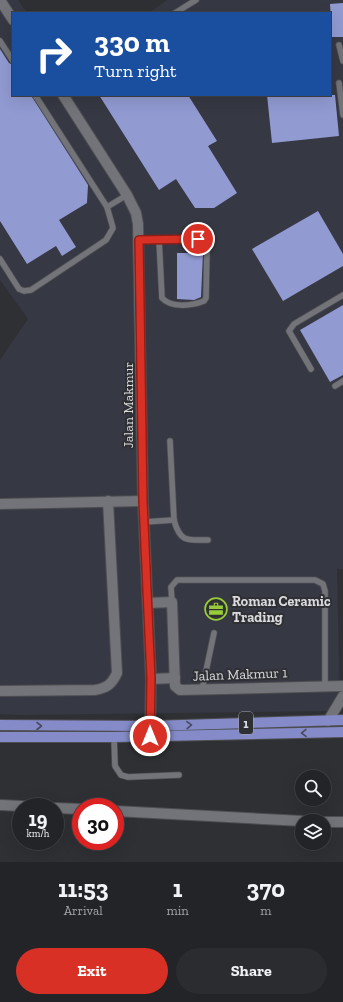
<!DOCTYPE html>
<style>
:root{--surface:#232427;--page:#2b2c2f;--text:#f1f3f6;--muted:#a3a4a7;--line:#404144;--accent:#d93025}
body{margin:0;font-family:"Zilla Slab",serif;background:var(--page);color:var(--text);height:100vh;display:flex;flex-direction:column;font-size:15px;white-space:nowrap}
*{box-sizing:border-box;margin:0}
p{font-size:13px;color:var(--muted)}
.icon{flex:none;width:22px;height:22px;fill:none;stroke:currentColor;stroke-width:2;stroke-linecap:round;stroke-linejoin:round}
.map{position:relative;height:862px;overflow:hidden}
.details{display:flex;flex-direction:column;background:var(--surface);flex:1}
.details>*{flex:none}
.hud{position:absolute;left:12px;top:12px;width:319px;height:84px;border-radius:0px;box-shadow:0 4px 16px #0002,0 0 0 1px var(--line);background:#1a4fa0;color:#fff;overflow:hidden}
.fabs{position:absolute;left:295px;top:770px;display:grid;gap:8px}
.fabs a{display:grid;place-items:center;width:36px;height:36px;border-radius:50%;background:var(--surface);box-shadow:0 4px 16px #0002,0 0 0 1px var(--line);font-size:20px}
.speed{position:absolute;left:12px;top:798px;display:flex;gap:8px;font-size:20px;font-weight:700;text-align:center}
.speed>*{display:grid;place-content:center;width:52px;height:52px;border-radius:50%;background:var(--surface);box-shadow:0 4px 16px #0002,0 0 0 1px var(--line);line-height:1}
.speed small{font-size:10px;font-weight:400}
.speed .limit{border:6px solid #d22;background:#fff;color:#111}
.pin{position:absolute;display:grid;place-items:center;width:34px;height:34px;color:#fff;margin:-17px;border:2px solid #fff;border-radius:50%;box-shadow:0 1px 4px #0007}
.me{position:absolute;width:44px;margin:-22px;rotate:0deg;stroke-linejoin:round;filter:drop-shadow(0 0 3px #0008)}
.turn{display:flex;align-items:center;gap:14px;height:84px;padding:0 16px;font-size:18px}
.turn .icon{width:52px;height:52px;stroke-width:2.5}
.turn b{display:block;font-size:28px;line-height:34px}
.eta{display:flex;justify-content:space-evenly;align-items:center;height:68px;text-align:center}
.eta b{font-size:24px;font-weight:800;line-height:28px}
.button{display:flex;gap:8px;margin-top:auto;padding:8px 16px}
.button a{flex:1;height:46px;border-radius:24px;background:var(--accent);color:#fff;font-size:16px;font-weight:800;line-height:46px;text-align:center}
.button a+a{background:var(--page);color:var(--text)}
.map>svg:first-child{display:block}
.built{fill:#363843}
.building{fill:#919ad1}
.lines{fill:none;stroke-linecap:round;stroke-linejoin:round}
.lane-casing{stroke:#4e4e52;stroke-width:7}
.street-casing{stroke:#4e4e52;stroke-width:12}
.primary-casing{stroke:#4e4e52;stroke-width:12}
.lane{stroke:#737479;stroke-width:5.5}
.street{stroke:#737479;stroke-width:10}
.primary{stroke:#848bc8;stroke-width:10}
.oneway{stroke:#484b60}
.route-casing{stroke:#8d1f18;stroke-width:10}
.route{stroke:#d93025;stroke-width:7}
.labels{text-anchor:middle;stroke-width:4;stroke-linejoin:round;paint-order:stroke}
.shield{fill:#2f3034;stroke:#a7a7aa;stroke-width:1}
.shield-label{font-size:13px;font-weight:bold;fill:#dadadd}
.street-label{font-size:14px;fill:#dadadd;stroke:#2f3034}
.poi-label{font-size:14px;font-weight:bold;fill:#dadadd;stroke:#2f3034;text-anchor:start}
</style>
<div class="map">
<svg width="343" height="862" viewBox="0 0 343 862">
<rect width="100%" height="100%" fill="#2f3034"/>
<polygon class="built" points="0,0 18,0 27,13 13,13 13,95 330,95 330,13 149,13 167,0 343,0 343,569 337,569 340,711 17,715 0,714 0,360 28,319 0,280"/>
<g class="building">
<polygon points="343,3 343,37 332,37 330,4"/>
<polygon points="0,49 9,63 13,65 13,95 31,95 88,185 87,203 59,220 76,247 62,256 56,246 27,264 0,221"/>
<polygon points="99,95 188,95 217,141 208,146 237,193 214,208 195,208 176,179 159,190"/>
<polygon points="267,95 335,95 339,136 272,143"/>
<polygon points="318,211 343,254 343,266 283,301 252,249"/>
<polygon points="177,253 203,253 201,297 194,300 177,299"/>
<polygon points="343,305 343,375 330,382 300,330"/>
</g>
<g class="lines">
<g class="lane-casing">
<g id="lane">
<polyline points="175,13 196,0"/>
<polyline points="0,41 13,61"/>
<polyline points="339,45 343,61"/>
<polyline points="339,83 343,115"/>
<polyline points="35,95 107,207 127,195"/>
<path d="M139,240L198,239L204,242L207,248L206,298L204,301C191,306 171,308 162,298L159,239"/>
<polyline points="0,259 19,289 24,291 31,290 106,240 113,228 107,207"/>
<polyline points="311,369 289,331 294,324 343,295"/>
<polyline points="335,386 343,381"/>
<path d="M174,520C180,543 188,540 208,540"/>
<polyline points="144,522 174,520 170,441"/>
<polyline points="172,602 171,587 177,580 315,580 323,584 325,591 325,686"/>
<polyline points="202,690 214,633"/>
<polyline points="114,737 115,766 121,775 128,777 179,775"/>
</g>
</g>
<g class="street-casing">
<g id="street">
<polyline points="0,0 13,20"/>
<polyline points="63,95 127,195 136,213 138,224 143,501 151,679 150,734"/>
<polyline points="0,504 143,501"/>
<polyline points="148,603 172,602 175,686 180,690 343,686"/>
<polyline points="151,679 175,678"/>
<path d="M0,691L95,690C107,688 112,684 117,673L108,501"/>
<polyline points="328,721 343,696"/>
<polyline points="0,805 41,807"/>
<polyline points="55,808 81,809"/>
<polyline points="115,811 302,821"/>
<polyline points="324,822 343,822"/>
</g>
</g>
<g class="primary-casing">
<g id="primary">
<polyline points="0,725 150,726 343,720"/>
<polyline points="0,737 114,737 343,732"/>
</g>
</g>
<use href="#lane" class="lane"/>
<use href="#street" class="street"/>
<use href="#primary" class="primary"/>
</g>
<defs><path id="oneway-chevron" d="M-2-3.5L2.5 0L-2 3.5" fill="none" stroke-width="1.6" stroke-linecap="round" stroke-linejoin="round"/></defs>
<g class="oneway">
<use href="#oneway-chevron" transform="translate(189 725) rotate(-2)"/>
<use href="#oneway-chevron" transform="translate(39 726)"/>
<use href="#oneway-chevron" transform="translate(304 733) rotate(179)"/>
</g>
<g class="lines">
<g class="route-casing">
<polyline id="route" points="150,736 151,679 143,501 139,240 198,239"/>
</g>
<use href="#route" class="route"/>
</g>
<defs>
<g id="office-ring" transform="scale(1.15)"><circle r="9.5" fill="#2f3034" stroke="#97cc38" stroke-width="1.5"/><path d="M-6-3h4V-5.5h4V-3h4V5H-6ZM-1-4.5V-3h2v-1.5ZM-6 0V1H6V0Z" fill="#97cc38"/></g>
</defs>
<g fill-rule="evenodd">
<use href="#office-ring" x="216" y="609"/>
</g>
<g class="labels">
<rect class="shield" x="239" y="712" width="14" height="22" rx="3"/>
<g class="shield-label">
<text x="246" y="728">1</text>
</g>
<g class="street-label">
<text transform="translate(128 405) rotate(-90)" y="5">Jalan Makmur</text>
<text transform="translate(240 674) rotate(-2)" y="5">Jalan Makmur 1</text>
</g>
<g class="poi-label">
<text x="232" y="606">Roman Ceramic<tspan x="232" dy="16">Trading</tspan></text>
</g>
</g>
</svg>
<div class="fabs">
<a><svg class="icon" aria-label="search" viewBox="0 0 24 24"><circle cx="10" cy="10" r="6"/><path d="M15 15l6 6"/></svg></a>
<a><svg class="icon" aria-label="layers" viewBox="0 0 24 24"><path d="M12 4l9 5-9 5-9-5zM3 14l9 5 9-5"/></svg></a>
</div>
<div class="speed"><div>19<small>km/h</small></div><div class="limit">30</div></div>
<div class="pin" style="left:198px;top:239px;background:#d93025"><svg class="icon" aria-label="arrive" viewBox="0 0 24 24"><path d="M6 21V4h12l-3 4 3 4H6"/></svg></div>
<svg class="me" style="left:150px;top:736px" viewBox="-20 -20 40 40"><circle r="17" fill="#d93025" stroke="#fff" stroke-width="3"/><path d="M0-11L8 9 0 5-8 9z" fill="#fff"/></svg>
<div class="hud">
<div class="turn"><svg class="icon" aria-label="right" viewBox="0 0 24 24"><path d="M7 20v-9h11M14 6l5 5-5 5"/></svg><div><b>330 m</b>Turn right</div></div>
</div>
</div>
<section class="details">
<div class="eta">
<div><b>11:53</b><p>Arrival</p></div>
<div><b>1</b><p>min</p></div>
<div><b>370</b><p>m</p></div>
</div>
<div class="button"><a>Exit</a><a>Share</a></div>
</section>
